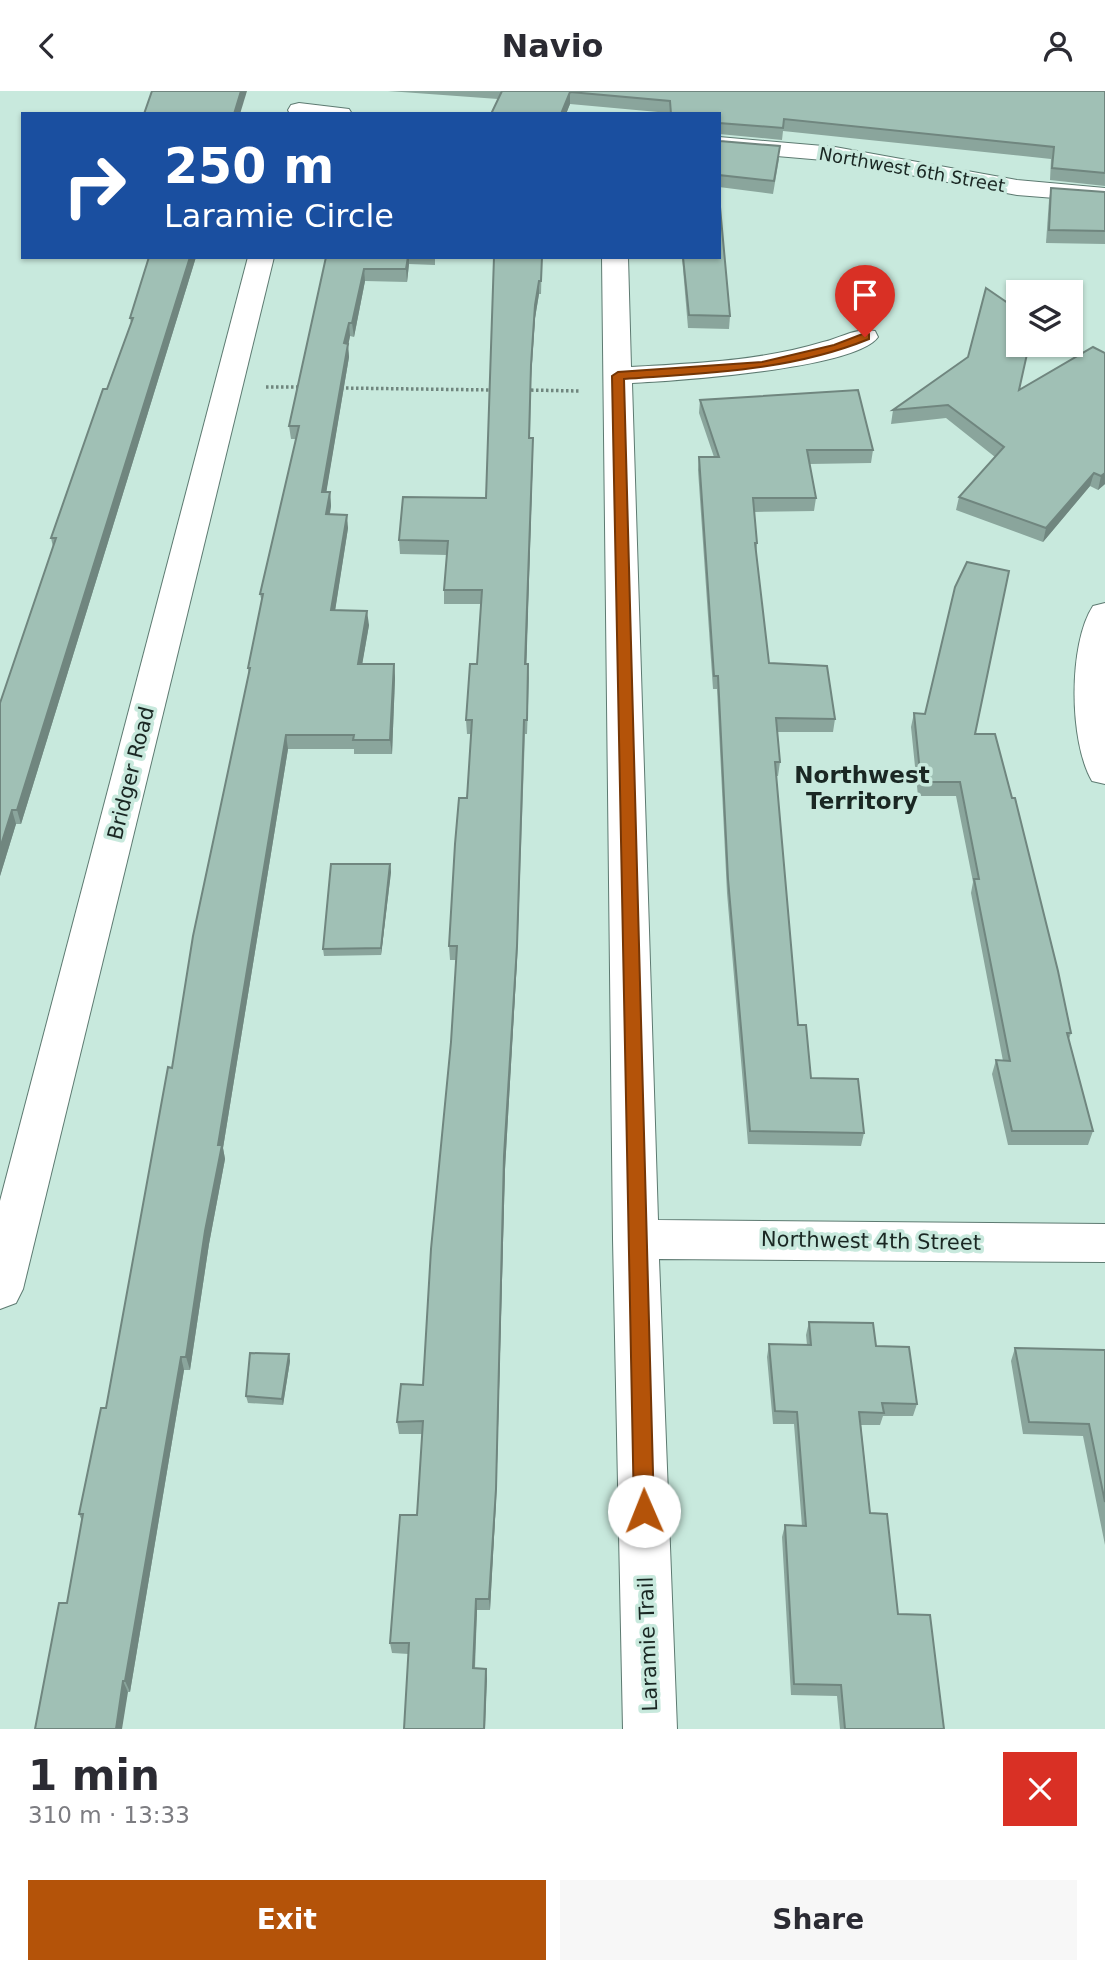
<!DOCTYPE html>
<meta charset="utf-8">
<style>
:root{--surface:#fff;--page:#f7f7f7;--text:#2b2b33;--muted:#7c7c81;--accent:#b45309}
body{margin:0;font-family:"DejaVu Sans",sans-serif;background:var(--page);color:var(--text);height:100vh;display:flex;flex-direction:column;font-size:26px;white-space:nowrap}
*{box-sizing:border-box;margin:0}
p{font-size:23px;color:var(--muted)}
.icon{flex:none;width:38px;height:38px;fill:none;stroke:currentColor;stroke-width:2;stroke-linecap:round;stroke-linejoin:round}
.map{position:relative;height:1638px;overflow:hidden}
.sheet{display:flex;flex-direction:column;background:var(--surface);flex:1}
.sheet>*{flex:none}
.guide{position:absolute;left:21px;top:21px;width:700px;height:147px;border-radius:0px;box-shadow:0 2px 5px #0004;background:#1a4fa0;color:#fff;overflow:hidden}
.tools{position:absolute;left:1006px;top:189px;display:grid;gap:14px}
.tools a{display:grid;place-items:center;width:77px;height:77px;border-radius:0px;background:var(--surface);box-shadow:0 2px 5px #0004;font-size:35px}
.pin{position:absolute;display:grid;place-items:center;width:60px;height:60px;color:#fff;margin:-72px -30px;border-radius:50% 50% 50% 0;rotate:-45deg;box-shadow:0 0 7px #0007}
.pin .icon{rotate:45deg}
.me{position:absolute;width:77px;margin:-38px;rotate:359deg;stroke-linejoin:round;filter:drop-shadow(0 0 5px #0008)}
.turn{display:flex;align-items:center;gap:24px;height:147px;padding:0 28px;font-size:32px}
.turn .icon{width:91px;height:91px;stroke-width:2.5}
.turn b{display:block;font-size:49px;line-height:60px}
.round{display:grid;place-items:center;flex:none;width:74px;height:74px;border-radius:0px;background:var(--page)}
.headline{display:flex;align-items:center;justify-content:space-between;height:119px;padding:0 28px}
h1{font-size:42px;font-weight:700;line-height:52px}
.action{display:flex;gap:14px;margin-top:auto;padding:14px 28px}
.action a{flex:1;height:80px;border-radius:0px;background:var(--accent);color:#fff;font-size:28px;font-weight:700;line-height:80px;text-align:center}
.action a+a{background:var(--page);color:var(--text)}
header{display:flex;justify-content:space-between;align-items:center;height:91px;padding:0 28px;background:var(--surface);font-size:32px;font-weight:700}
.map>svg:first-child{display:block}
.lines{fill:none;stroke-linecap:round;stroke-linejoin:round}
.minor-casing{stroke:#5d7a71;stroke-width:2}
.path{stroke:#70867e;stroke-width:3.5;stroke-dasharray:2.5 2.5;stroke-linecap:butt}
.minor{fill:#fff;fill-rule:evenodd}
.wall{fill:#8aa59c}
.shaded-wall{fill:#70867f}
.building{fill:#a0c0b5;stroke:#70867f;stroke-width:2}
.route{fill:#b45309;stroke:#753606;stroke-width:2}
.labels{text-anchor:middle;stroke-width:7;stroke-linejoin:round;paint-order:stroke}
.far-street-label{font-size:18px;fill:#1a2723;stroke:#c8e9dd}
.street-label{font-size:21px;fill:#1a2723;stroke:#c8e9dd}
.neighbourhood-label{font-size:23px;font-weight:bold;fill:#1a2723;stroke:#c8e9dd}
</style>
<header><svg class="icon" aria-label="back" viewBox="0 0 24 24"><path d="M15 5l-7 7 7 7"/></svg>Navio<svg class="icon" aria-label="person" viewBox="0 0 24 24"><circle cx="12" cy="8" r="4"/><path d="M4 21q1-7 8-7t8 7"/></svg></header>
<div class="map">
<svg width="1105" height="1638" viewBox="0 0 1105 1638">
<rect width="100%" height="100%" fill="#c8e9dd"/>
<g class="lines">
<g class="minor-casing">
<g id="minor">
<polygon points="299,12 349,18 352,23 290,23 288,19 291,14"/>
<polygon points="719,46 835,56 1017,89 1105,97 1105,111 1017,104 835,70 719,60"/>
<polygon points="248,166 274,166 23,1198 16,1212 0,1218 0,1110"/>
<path d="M602,166H628L631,276C695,272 761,270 823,251C840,247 857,236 875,240L878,246C856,278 674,290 632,292L658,1129L1105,1133V1171L659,1168L677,1638H623L613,1148Z"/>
<path d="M1105,512V693L1092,690C1069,651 1068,553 1093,515Z"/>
</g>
</g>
<g class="path">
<polyline points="266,296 301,296"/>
<polyline points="341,297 493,299"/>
<polyline points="526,299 580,300"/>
</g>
<use href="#minor" class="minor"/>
</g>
<g class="wall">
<polygon points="388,0 1105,0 1105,95 1050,89 1051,68 783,40 782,49 719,43 719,23 669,23 669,22 570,13 566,23 491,23 498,8"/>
<polygon points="719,48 720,50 779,68 773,103 719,96"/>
<polygon points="1051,97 1105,101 1105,153 1046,152 1049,109"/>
<polygon points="149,166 196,166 21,733 16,733 0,785 0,612 53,456 51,447 131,232 130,227"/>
<polygon points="326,166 435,166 435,174 409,173 407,191 365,190 354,246 350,245 348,255 349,266 326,401 330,401 331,415 330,423 348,437 335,519 369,534 362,573 394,573 395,587 392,663 354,663 354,658 288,658 223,1057 225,1068 209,1153 190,1279 184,1279 130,1601 128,1601 67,1512 82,1430 79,1423 106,1317 249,584 248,577 262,512 260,503 296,348 291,348 289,335"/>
<polygon points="542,166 541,203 539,203 535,227 531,287 530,347 533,360 526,573 528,573 529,587 527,643 525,643 517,869 505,1078 496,1410 490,1519 477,1519 475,1578 486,1578 487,1588 409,1563 392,1562 390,1552 417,1424 423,1343 399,1343 397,1331 423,1294 451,951 456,869 450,869 449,855 467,707 471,643 467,643 466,629 477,573 481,513 444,513 444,499 447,464 400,463 399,449 486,407"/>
<polygon points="682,166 719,166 730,225 729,238 688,237"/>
<polygon points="1105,262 1105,393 1098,399 1090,395 1043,451 956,419 959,406 995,366 946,327 891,333 893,319 1019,299"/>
<polygon points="700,309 873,359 871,372 810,373 816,407 814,420 754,421 757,452 756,464 769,572 835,628 833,641 777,641 780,671 778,685 776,685 798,934 811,987 864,1042 861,1055 748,1053 727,802 717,598 713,598 698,379 699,366 714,366 699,322"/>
<polygon points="914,622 975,643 1071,942 1069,948 1093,1040 1088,1054 1008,1054 992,983 996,969 1003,970 971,802 973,791 956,705 918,705 911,636"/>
<polygon points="390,773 391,781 381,864 324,865 323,858"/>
<polygon points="809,1231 876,1255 917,1313 913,1325 883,1325 880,1334 861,1334 870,1422 898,1523 944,1638 840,1638 837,1605 791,1604 782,1446 785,1434 802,1435 794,1333 773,1333 767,1266 769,1253 807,1254 806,1244"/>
<polygon points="1015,1257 1105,1259 1105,1454 1083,1345 1023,1343 1011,1270"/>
<polygon points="289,1263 290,1270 283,1314 248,1312 246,1305"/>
</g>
<g class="shaded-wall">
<polygon points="241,0 247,0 240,23 234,23"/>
<polygon points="570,1 570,13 566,23 561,23"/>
<polygon points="190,166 196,166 21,733 17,719"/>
<polygon points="408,166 409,166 409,173 407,191 406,178"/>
<polygon points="364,178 365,190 354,246 352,232"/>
<polygon points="539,190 539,203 535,227 531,287 535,214"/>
<polygon points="349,232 350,245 348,255 349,266 324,415 322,401 344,252"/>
<polygon points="533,347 533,360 526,587 525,573"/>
<polygon points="1094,382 1090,395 1043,451 1046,437"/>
<polygon points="1105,382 1105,393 1098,399 1101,385"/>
<polygon points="330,401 331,415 327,437 326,423"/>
<polygon points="347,424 348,437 333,533 331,519"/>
<polygon points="367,520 369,534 360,586 358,573"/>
<polygon points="394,573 395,587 392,663 390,649"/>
<polygon points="524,629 517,869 505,1078 496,1410 490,1519 489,1508 504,1065"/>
<polygon points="286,644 288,658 223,1057 225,1068 209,1153 190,1279 186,1266 218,1054"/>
<polygon points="12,719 16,733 0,785 0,757"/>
<polygon points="390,773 391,781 381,864 381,857"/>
<polygon points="289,1263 290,1270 283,1314 282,1308"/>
<polygon points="181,1266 184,1279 130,1601 125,1590"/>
<polygon points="476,1508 477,1519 474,1588 473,1577"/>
<polygon points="486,1578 487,1588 485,1638 484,1638"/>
<polygon points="123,1590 128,1601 122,1638 116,1638"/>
</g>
<g class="building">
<polygon points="152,0 241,0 234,23 144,23"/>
<polygon points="502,0 1105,0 1105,82 1052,77 1054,56 784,28 783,37 719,32 719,23 671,23 670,10 570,1 561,23 491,23"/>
<polygon points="719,48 720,50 780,55 774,90 719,84"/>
<polygon points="1051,97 1105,101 1105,140 1049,139"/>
<polygon points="719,105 730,225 689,224 683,166 719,166"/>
<polygon points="149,166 190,166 17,719 12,719 0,757 0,612 56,447 51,447 103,298 107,298 133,227 130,227"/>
<polygon points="326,166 408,166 406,178 364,178 352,232 349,232 344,252 348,253 322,401 330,401 326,423 347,424 331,519 367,520 358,573 394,573 390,649 353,649 354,644 286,644 218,1054 222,1054 205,1140 186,1266 181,1266 125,1590 123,1590 116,1638 35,1638 59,1512 67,1512 83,1423 79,1423 101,1317 106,1317 168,976 172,977 193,845 250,577 248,577 263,503 260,503 299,335 289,335"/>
<polygon points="494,166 542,166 541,190 539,190 535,214 531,274 529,347 533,347 525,573 528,573 527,629 524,629 517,855 504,1065 496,1398 489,1508 476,1508 473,1577 486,1578 484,1638 404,1638 409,1552 390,1552 400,1424 417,1424 423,1330 397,1331 401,1293 423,1294 431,1158 451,951 457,855 449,855 455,753 459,707 467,707 472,629 466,629 470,573 477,573 482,499 444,499 448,450 399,449 403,406 486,407"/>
<polygon points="986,197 1018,219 1018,254 1029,254 1019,299 1093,256 1105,262 1105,382 1101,385 1094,382 1046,437 959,406 1004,356 948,314 893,319 968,266"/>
<polygon points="858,299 873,359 807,359 816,407 753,407 757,452 755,452 769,572 827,575 835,628 776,627 780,671 775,671 798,934 806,934 811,987 858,988 864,1042 750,1040 728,788 718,585 714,585 699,366 719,366 700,309"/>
<polygon points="967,471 1009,480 975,643 995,643 1012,707 1015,707 1058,880 1071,942 1067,942 1093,1040 1012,1040 996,969 1010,970 974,788 979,788 960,691 921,691 914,622 925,623 955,496"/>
<polygon points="331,773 390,773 381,857 323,858"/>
<polygon points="809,1231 873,1232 876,1255 909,1256 917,1313 882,1312 884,1322 859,1321 870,1422 887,1423 898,1523 930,1524 944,1638 845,1638 841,1594 794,1593 785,1434 806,1435 797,1321 775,1320 769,1253 811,1254"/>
<polygon points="1015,1257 1105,1259 1105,1411 1089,1333 1029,1331"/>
<polygon points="250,1262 289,1263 282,1308 246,1305"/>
</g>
<path class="route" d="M865,242L869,243V248C790,280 707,282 624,288L654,1420L651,1427L644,1430L637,1427L634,1420L612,285L618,281L762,271L834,254Z"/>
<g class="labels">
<g class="far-street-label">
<text transform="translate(912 79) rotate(10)" y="6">Northwest 6th Street</text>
</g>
<g class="street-label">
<text transform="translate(131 682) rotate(-76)" y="7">Bridger Road</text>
<text transform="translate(871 1150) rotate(1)" y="7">Northwest 4th Street</text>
<text transform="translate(648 1553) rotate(-92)" y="7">Laramie Trail</text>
</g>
<g class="neighbourhood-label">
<text x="862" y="692">Northwest<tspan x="862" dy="26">Territory</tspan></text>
</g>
</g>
</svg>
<div class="tools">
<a><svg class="icon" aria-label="layers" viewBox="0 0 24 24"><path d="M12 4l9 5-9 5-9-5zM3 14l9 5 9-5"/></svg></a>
</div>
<div class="pin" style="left:865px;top:246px;background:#d93025"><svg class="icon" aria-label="arrive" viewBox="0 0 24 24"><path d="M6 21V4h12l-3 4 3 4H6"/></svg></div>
<svg class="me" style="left:644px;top:1420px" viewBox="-20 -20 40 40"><circle r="19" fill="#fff"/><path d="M0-13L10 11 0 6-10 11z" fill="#b45309"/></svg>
<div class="guide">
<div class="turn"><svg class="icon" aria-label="right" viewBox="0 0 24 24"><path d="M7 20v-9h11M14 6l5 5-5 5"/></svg><div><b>250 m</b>Laramie Circle</div></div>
</div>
</div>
<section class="sheet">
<div class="headline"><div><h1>1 min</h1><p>310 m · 13:33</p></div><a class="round" style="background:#d93025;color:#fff"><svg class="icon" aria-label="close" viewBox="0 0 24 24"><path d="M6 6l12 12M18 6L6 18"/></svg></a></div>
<div class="action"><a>Exit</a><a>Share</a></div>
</section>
